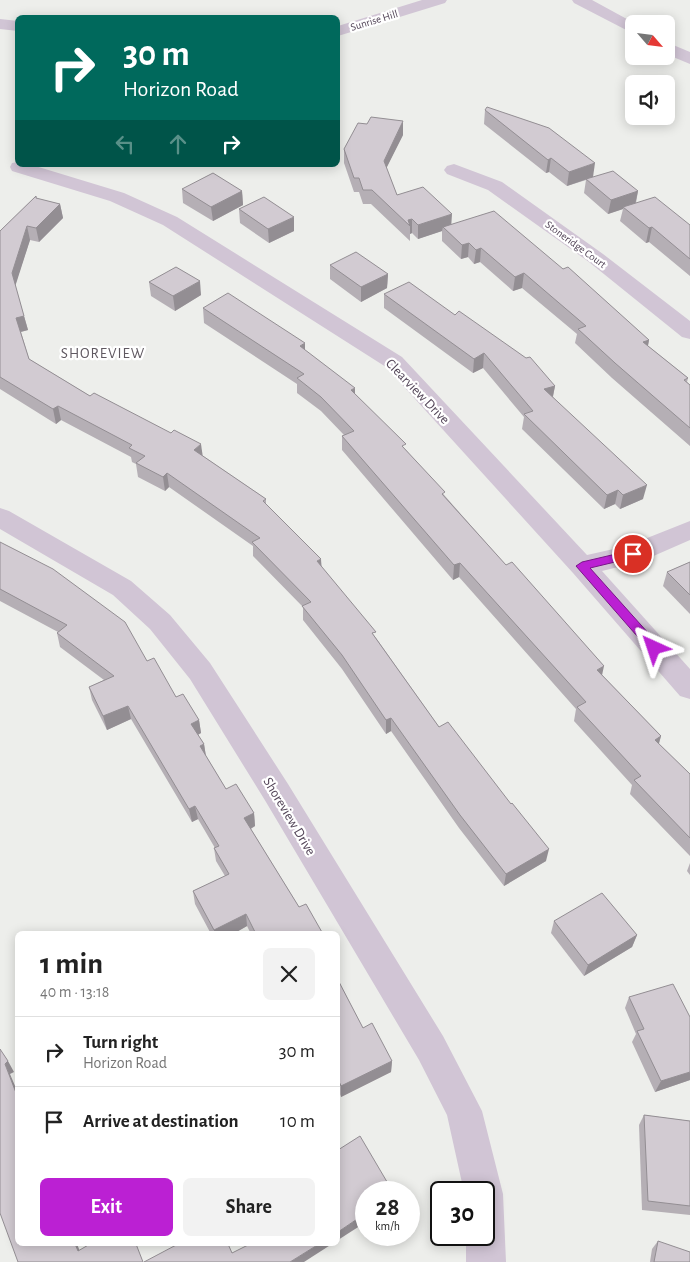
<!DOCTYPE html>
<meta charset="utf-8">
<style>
:root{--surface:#fff;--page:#f2f2f2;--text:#222;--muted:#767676;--line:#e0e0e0;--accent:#bb20d3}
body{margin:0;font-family:"Alegreya Sans",sans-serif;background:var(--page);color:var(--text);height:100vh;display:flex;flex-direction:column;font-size:19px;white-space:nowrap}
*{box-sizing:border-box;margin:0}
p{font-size:16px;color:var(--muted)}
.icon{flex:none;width:28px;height:28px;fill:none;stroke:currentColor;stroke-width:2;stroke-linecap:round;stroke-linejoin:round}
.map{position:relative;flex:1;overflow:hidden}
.panel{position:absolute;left:15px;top:931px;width:325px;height:315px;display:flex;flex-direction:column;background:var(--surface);border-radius:8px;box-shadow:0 2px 12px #0003}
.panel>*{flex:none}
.top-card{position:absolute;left:15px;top:15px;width:325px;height:152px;border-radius:8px;box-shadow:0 2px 12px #0003;background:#00695c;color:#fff;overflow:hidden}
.needle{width:32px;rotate:118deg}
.controls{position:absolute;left:625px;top:15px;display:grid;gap:10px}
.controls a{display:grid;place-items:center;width:50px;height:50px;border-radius:8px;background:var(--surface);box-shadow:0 2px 12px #0003;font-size:25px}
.speed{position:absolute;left:355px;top:1181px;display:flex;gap:10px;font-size:25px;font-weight:700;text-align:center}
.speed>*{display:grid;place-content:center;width:65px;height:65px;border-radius:50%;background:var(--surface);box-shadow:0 2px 12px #0003;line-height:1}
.speed small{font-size:12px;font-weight:400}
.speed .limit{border:2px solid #111;border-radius:8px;background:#fff;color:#111}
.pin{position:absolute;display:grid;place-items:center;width:42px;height:42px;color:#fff;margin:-21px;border:2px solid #fff;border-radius:50%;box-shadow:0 1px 5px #0007}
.me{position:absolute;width:55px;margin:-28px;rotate:318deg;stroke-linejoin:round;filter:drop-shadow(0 0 4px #0008)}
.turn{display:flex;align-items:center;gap:18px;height:105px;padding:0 25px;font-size:22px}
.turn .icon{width:65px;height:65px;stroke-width:2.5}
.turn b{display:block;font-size:35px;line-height:42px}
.lanes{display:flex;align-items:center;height:48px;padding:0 25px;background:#0003;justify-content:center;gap:25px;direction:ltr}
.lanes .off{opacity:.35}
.round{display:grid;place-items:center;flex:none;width:52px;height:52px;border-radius:8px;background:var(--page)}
.head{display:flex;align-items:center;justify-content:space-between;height:85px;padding:0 25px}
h1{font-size:30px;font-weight:700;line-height:38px}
.cta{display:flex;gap:10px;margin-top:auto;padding:10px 25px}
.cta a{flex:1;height:58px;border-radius:8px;background:var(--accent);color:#fff;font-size:20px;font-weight:700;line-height:58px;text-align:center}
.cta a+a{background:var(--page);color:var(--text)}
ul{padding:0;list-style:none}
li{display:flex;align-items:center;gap:15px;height:70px;padding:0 25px;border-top:1px solid var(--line)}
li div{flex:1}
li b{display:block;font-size:19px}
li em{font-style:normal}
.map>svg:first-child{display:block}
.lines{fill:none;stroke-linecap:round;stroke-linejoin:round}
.minor{fill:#d1c5d5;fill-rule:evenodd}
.wall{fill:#b5afb5}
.shaded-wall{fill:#938e93}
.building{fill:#d2cbd2;stroke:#938e93}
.route{fill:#bb20d3;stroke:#7a1589}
.labels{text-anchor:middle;stroke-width:4.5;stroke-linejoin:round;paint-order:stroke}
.far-street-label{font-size:11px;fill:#534558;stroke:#fff}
.street-label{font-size:14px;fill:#534558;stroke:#fff}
.neighbourhood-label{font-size:15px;letter-spacing:1px;fill:#5f5860;stroke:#fff}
</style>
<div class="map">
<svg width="690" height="1262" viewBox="0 0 690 1262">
<rect width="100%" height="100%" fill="#edeeeb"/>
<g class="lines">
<g class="minor">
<polygon points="422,0 447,0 445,3 338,36 338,26"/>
<polygon points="572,0 592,0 636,24 634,24 634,34 574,3"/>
<polygon points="0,19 18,21 18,31 0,29"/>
<polygon points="666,42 690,52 690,64 666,54"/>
<polygon points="18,162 18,165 32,165 124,193 177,217 402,357 587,555 627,546 690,521 690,540 642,561 602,571 690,669 690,699 680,696 573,573 386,367 163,225 110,201 12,171 10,167 12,163"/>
<polygon points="454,164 502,182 603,254 690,321 690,339 682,337 589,262 488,190 447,174 444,170 447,166"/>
<polygon points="0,508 9,511 131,581 170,615 210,663 288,784 443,1036 482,1111 503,1194 506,1262 466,1262 466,1235 484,1235 484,1192 464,1192 447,1115 419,1060 266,802 190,679 150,629 113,595 0,529"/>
</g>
</g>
<g class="wall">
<polygon points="485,110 593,177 638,191 636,203 690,225 690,276 649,242 646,243 620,221 623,209 608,214 584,193 586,180 567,186 549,172 546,173 484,124"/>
<polygon points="403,135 386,168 397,195 451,224 649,340 648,346 688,378 687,382 690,385 690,446 612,378 575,343 577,334 522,288 513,291 480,262 474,264 468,257 461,259 442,241 442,231 418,239 412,233 410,234 410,241 371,204 363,204 359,192 354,192 344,163 344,149"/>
<rect x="102" y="165" width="32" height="1"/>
<polygon points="182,189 242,191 243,205 213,221 183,203"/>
<polygon points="36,196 37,199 60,204 63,218 39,242 30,240 15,285 28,330 21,332 29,359 90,396 203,456 266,499 266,504 321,566 376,638 439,727 546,861 504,886 459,828 391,731 386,734 342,669 303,620 303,607 253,556 253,546 169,487 165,491 138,477 136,464 132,462 131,457 61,420 56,424 0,389 0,231"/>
<polygon points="239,209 294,231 269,243 240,223"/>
<polygon points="330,265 388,274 387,288 361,302 330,279"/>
<polygon points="149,282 201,295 175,311 151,296"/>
<polygon points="384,294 555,386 553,397 643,499 620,509 615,504 604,509 522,429 524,417 483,368 473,373 384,308"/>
<polygon points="203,308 305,350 355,394 406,450 445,496 602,675 661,736 659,744 690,774 690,856 630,794 632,785 574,721 576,709 459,577 453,580 342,450 342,436 344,435 321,411 297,393 297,384 204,323"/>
<polygon points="0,542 147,661 176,697 199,720 201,733 198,735 204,744 206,756 226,789 254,813 255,826 251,829 299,907 323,934 251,934 247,926 233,934 211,934 195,904 193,891 225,876 216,861 214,848 215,848 198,819 192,822 131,719 107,730 92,700 89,687 104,680 60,647 57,633 58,632 0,601"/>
<polygon points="690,562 690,614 663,586 667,572"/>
<polygon points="690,863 690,875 687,871"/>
<polygon points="554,921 637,935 632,947 584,976 551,933"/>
<polygon points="338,980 363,1028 392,1061 391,1072 341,1097 338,1089"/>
<polygon points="629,997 690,1080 655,1092 632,1042 636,1034 625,1008"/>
<polygon points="644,1115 690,1121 690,1215 642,1210 639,1125"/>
<polygon points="658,1241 690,1262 650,1262 652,1249"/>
</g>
<g class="shaded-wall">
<polygon points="403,121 403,135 383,175 384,161"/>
<polygon points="551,158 549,172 546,173 548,160"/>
<polygon points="595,163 593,177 567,186 569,172"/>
<polygon points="242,191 243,205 213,221 211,207"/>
<polygon points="638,191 635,205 623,207 623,209 608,214 611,200"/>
<polygon points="60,204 63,218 39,242 36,228"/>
<polygon points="452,214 451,229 443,227 442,231 418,239 418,225"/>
<polygon points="294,217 294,231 269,243 268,229"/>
<polygon points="412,219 412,233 410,234 410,226 408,220"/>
<polygon points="27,226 30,240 15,287 12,273"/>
<polygon points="652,227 649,242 646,243 649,228"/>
<polygon points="469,243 468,257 461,259 462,245"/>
<polygon points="481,248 480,262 474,264 476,250"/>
<polygon points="524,273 522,288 513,291 515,277"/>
<polygon points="388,274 387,288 361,302 361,287"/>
<polygon points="200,281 201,295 175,311 173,296"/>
<polygon points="24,316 28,330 20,332 16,318"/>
<polygon points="649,340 646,355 643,342"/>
<polygon points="305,343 305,357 300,346"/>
<polygon points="484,353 483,368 473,373 474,359"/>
<polygon points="555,386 552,400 544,389"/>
<polygon points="355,388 355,403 351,390"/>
<polygon points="58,406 61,420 56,424 53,409"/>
<polygon points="201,444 203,458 194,450"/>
<polygon points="167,473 169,487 165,491 163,477"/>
<polygon points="647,485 643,499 620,509 623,495"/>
<polygon points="618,490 615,504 604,509 607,495"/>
<polygon points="321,559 322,573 317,561"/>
<polygon points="460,563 459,577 453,580 454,565"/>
<polygon points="604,666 601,680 597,670"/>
<polygon points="128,706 131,719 107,730 103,716"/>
<polygon points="391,718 391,731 386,734 386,720"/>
<polygon points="199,720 201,733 193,737 191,724"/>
<polygon points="661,736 657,749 655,740"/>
<polygon points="204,744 206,757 200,746"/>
<polygon points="195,806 198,819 192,822 189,809"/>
<polygon points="254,813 255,826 246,831 244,818"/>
<polygon points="549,849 546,861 504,886 506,874"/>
<polygon points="246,914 247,926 233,934 214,934 214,930"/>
<polygon points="637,935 632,947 584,976 588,965"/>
<polygon points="8,1061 14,1072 10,1074 18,1093 18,1098 5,1064"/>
<polygon points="392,1061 391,1072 341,1097 341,1086"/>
<polygon points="690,1072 690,1080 655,1092 661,1081"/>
<polygon points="366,1213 366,1222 338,1240 338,1232"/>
<polygon points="75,1244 77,1244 83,1259 78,1251"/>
<polygon points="319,1244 332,1244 304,1262 290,1262"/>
</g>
<g class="building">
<polygon points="487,107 549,128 595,163 569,172 551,158 548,160 485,110"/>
<polygon points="371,117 403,121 384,161 397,195 423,187 452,214 418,225 412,219 408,220 410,226 372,190 363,190 359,178 354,178 344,149 358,123 367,124"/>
<polygon points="613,171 638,191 611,200 586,179"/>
<polygon points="213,173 242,191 211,207 182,189"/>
<polygon points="36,196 36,198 60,204 36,228 27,226 12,273 24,316 16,318 29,359 90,396 94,393 171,433 174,430 201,444 194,450 266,499 263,501 321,559 317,561 376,632 372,633 439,727 448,722 511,804 512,803 549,849 506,874 460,815 391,718 386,720 342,655 302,606 311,602 252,542 260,538 167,473 163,477 136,463 145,456 129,448 132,445 58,406 53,409 0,377 0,231"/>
<polygon points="264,197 294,217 268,229 239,209"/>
<polygon points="655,197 690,225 690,259 652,227 649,228 623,207"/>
<polygon points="494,211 563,269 568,267 649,340 643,342 688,378 684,380 690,385 690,428 615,363 578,329 586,326 524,273 515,277 481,248 476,250 469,243 462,245 443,227"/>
<polygon points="356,252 388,274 361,287 330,265"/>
<polygon points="176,267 200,281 173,296 149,282"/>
<polygon points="409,282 455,315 459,311 526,358 530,357 555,386 544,389 647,485 623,495 618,490 607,495 524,414 533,411 484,353 474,359 384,294"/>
<polygon points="228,293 305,343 300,346 355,388 351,390 406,444 402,446 445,492 442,494 506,565 512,562 604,666 597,670 661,736 655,740 690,774 690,838 634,780 641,776 577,707 586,702 460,563 454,565 342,436 354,431 321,397 297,378 304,374 203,308"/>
<polygon points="0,542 53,569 125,622 147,661 154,658 176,697 183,694 199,720 191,724 204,744 200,746 226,789 236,784 254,813 244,818 299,907 306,904 323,934 256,934 246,914 214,930 193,891 229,874 214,848 219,846 195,806 189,809 128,706 103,716 89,687 114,676 57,633 67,625 0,589"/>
<polygon points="690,562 690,595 667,572"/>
<polygon points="602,893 637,935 588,965 554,921"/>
<polygon points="338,980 363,1028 372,1023 392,1061 341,1086 338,1079"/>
<polygon points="673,984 690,1017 690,1072 661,1081 637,1031 644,1029 629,997"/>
<polygon points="0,1049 8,1061 5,1064 18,1098 18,1244 75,1244 78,1251 90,1244 136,1244 143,1262 18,1262 0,1213"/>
<polygon points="644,1115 690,1121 690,1206 648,1201"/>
<polygon points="360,1136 393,1192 366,1192 366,1213 338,1232 338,1150"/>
<polygon points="658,1241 690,1252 690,1262 654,1262"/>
<polygon points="178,1244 228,1244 232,1253 250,1244 319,1244 290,1262 144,1262"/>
</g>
<polygon class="route" points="633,550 636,552 638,554 636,557 590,568 658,644 660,648 654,652 650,651 576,566 582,562"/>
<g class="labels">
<g class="far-street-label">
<text transform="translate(374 20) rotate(-17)" y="4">Sunrise Hill</text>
<text transform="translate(576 244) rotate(36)" y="4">Stoneridge Court</text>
</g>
<g class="street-label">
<text transform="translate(418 391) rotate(46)" y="5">Clearview Drive</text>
<text transform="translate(290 816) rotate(59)" y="5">Shoreview Drive</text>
</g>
<g class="neighbourhood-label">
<text x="103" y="358">SHOREVIEW</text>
</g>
</g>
</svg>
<div class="controls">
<a><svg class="needle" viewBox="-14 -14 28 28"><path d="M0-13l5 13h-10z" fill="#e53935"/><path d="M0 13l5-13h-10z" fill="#767676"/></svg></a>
<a><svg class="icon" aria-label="sound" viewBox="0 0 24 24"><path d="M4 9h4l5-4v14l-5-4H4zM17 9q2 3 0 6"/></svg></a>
</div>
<div class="speed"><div>28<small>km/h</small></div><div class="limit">30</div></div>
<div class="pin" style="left:633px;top:554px;background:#d93025"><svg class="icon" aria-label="arrive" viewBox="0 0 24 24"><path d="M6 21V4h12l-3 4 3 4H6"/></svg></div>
<svg class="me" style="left:654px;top:648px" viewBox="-20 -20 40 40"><path d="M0-17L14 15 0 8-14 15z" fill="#bb20d3" stroke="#fff" stroke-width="4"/></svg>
<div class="top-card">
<div class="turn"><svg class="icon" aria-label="right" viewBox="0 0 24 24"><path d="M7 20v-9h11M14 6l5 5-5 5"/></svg><div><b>30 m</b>Horizon Road</div></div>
<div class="lanes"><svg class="icon off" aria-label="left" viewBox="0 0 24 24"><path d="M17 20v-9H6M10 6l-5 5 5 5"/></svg><svg class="icon off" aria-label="ahead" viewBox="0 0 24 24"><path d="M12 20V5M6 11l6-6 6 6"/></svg><svg class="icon" aria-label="right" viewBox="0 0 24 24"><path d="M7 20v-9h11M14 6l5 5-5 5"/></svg></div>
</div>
<section class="panel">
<div class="head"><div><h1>1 min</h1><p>40 m · 13:18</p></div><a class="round"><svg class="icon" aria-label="close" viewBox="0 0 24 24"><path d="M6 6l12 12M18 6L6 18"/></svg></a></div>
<ul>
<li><svg class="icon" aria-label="right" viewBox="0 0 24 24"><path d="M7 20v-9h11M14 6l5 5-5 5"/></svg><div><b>Turn right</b><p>Horizon Road</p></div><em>30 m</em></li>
<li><svg class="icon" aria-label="arrive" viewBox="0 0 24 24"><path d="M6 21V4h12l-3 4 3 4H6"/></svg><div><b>Arrive at destination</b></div><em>10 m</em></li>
</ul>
<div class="cta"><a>Exit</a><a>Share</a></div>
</section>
</div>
